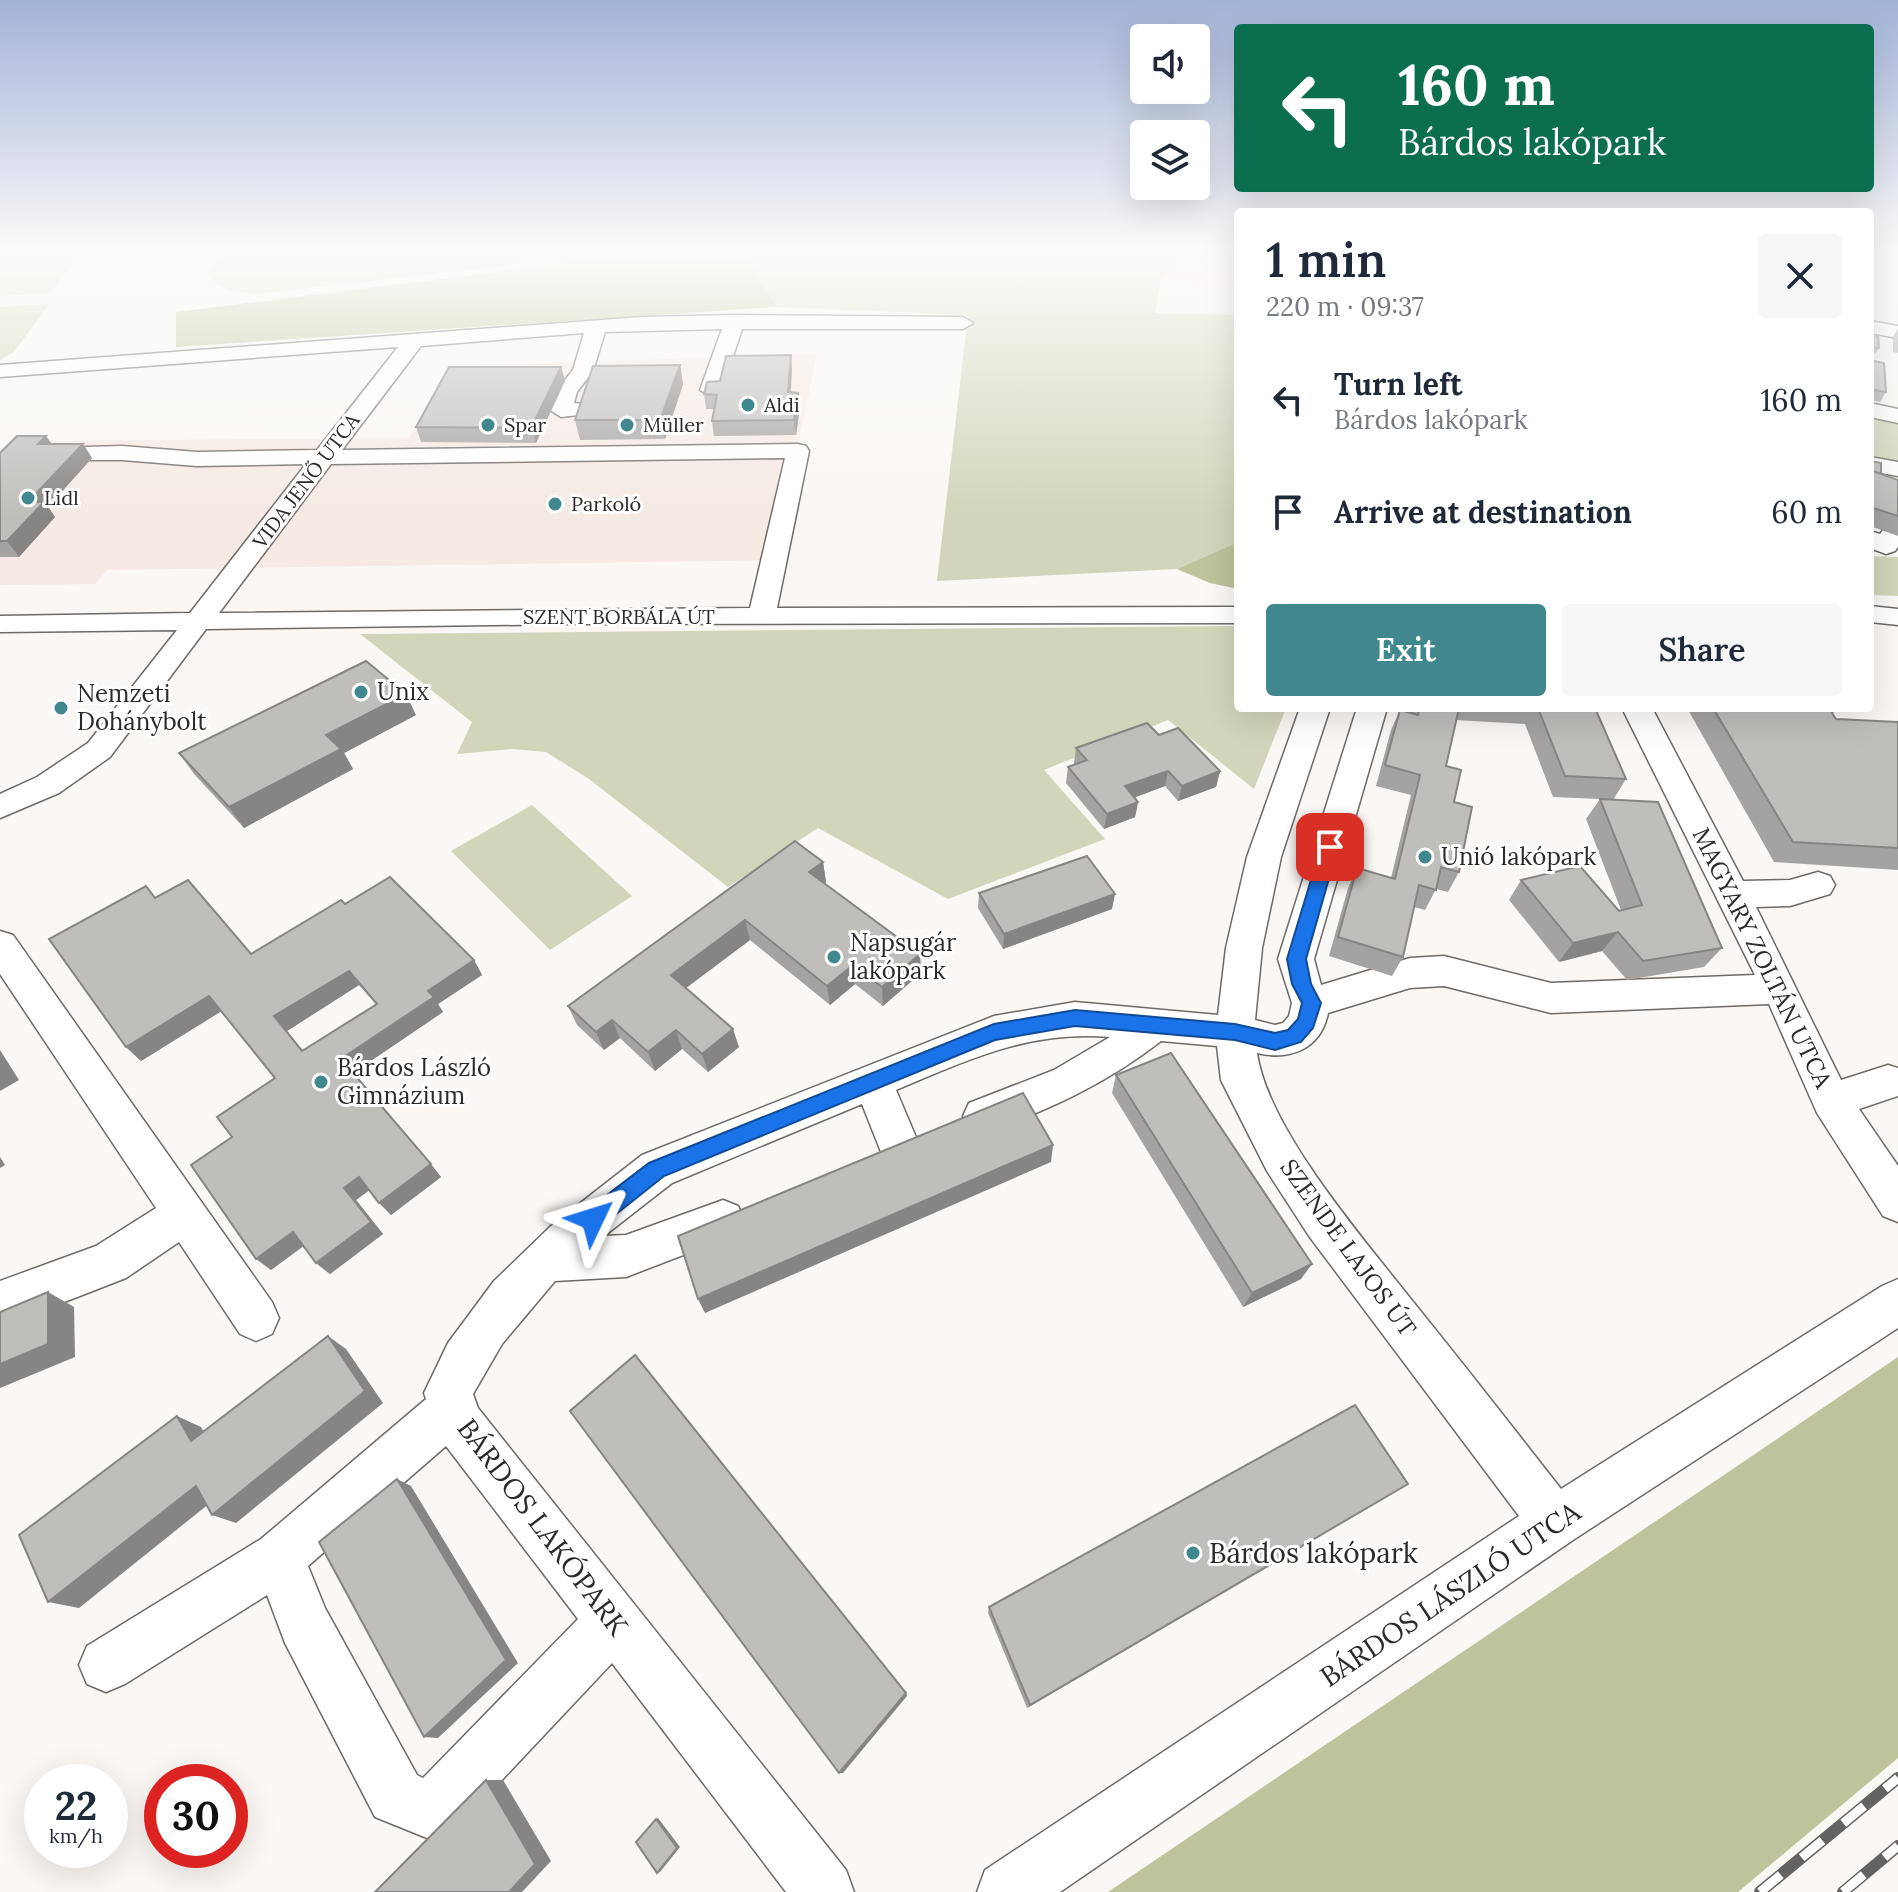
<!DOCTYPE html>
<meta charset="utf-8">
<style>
:root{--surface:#fff;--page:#f6f6f7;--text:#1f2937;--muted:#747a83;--accent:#40888d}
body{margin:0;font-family:Lora,serif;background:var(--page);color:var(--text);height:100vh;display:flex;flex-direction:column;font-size:30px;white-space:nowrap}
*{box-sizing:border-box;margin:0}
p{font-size:26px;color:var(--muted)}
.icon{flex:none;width:44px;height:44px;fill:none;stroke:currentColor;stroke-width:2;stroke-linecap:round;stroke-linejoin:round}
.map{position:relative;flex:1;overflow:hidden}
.panel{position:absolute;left:1234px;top:208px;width:640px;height:504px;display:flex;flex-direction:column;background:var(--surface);border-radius:8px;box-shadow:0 8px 32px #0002}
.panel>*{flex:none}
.banner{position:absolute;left:1234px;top:24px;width:640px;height:168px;border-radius:8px;box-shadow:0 8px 32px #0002;background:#0b6e4f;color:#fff;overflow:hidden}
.fabs{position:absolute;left:1130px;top:24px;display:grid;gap:16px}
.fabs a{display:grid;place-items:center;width:80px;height:80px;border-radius:8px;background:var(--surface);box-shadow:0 8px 32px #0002;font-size:40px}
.speed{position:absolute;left:24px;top:1764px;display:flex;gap:16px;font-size:40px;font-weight:700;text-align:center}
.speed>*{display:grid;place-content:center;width:104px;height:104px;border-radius:50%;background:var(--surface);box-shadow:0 8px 32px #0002;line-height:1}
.speed small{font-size:20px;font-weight:400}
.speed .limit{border:12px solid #d22;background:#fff;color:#111}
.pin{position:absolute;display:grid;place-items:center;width:68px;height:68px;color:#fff;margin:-34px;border-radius:16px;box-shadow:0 4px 12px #0006}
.me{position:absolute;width:88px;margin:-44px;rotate:49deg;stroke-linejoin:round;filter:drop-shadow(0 0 6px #0008)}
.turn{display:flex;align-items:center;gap:28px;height:168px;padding:0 32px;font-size:36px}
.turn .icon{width:104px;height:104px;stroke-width:2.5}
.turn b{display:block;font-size:56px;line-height:68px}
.round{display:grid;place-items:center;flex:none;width:84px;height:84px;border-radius:8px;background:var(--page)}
.headline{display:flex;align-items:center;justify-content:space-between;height:136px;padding:0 32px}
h1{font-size:48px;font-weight:600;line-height:60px}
.cta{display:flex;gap:16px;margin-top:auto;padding:16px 32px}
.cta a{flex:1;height:92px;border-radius:8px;background:var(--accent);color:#fff;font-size:32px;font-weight:600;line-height:92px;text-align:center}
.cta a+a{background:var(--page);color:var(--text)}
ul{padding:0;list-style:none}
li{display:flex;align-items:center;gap:24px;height:112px;padding:0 32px}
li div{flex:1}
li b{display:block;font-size:30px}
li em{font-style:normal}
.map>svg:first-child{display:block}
.built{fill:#f5eae4}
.green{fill:#d2d5b9}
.forest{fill:#bfc39c}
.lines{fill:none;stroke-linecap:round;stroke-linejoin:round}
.minor-casing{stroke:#6d6a68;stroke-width:3}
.minor{fill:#fff;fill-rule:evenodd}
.rail-casing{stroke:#646361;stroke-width:12}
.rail{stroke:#fff;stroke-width:9;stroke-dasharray:27;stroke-linecap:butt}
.wall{fill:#a5a3a1;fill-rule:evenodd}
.shaded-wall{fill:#868583}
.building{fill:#c0bebb;stroke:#868583;stroke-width:2;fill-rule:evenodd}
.route{fill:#1a73e8;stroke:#114b97;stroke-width:2}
.poi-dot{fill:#40888d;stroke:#fff;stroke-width:3}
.labels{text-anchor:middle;stroke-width:6;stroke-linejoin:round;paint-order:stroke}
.far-poi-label{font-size:20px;fill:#2b2a29;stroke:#fff;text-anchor:start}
.far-street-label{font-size:20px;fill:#2b2a29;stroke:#fff}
.poi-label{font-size:24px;fill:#2b2a29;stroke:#fff;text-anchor:start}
.street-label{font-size:24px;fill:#2b2a29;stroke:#fff}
.near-street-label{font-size:28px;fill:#2b2a29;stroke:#fff}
.near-poi-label{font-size:28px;fill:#2b2a29;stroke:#fff;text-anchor:start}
</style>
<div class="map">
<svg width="1898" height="1892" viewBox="0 0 1898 1892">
<rect width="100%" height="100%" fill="#faf7f4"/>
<g class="built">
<polygon points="1184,252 1238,252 1238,292 1161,277"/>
<polygon points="817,354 774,560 107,570 95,584 0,585 0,463 20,441 409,438 454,366"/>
</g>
<g class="green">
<polygon points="0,252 83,252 50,293 0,296"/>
<path d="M228,252H536L505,266L254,294C236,292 216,289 207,272L217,258Z"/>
<polygon points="741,252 1184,252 1161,277 1155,313 1238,315 1238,542 1177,569 937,581 968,315 777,307"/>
<polygon points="49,304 14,352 0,360 0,307"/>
<polygon points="1870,418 1898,423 1898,466 1870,461"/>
<polygon points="1870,556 1898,557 1898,596 1870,595"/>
<polygon points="1234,626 1238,627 1238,708 1286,708 1254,789 1168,720 1044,770 1105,839 948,899 818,828 728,887 589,779 546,752 512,749 457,754 472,722 360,634"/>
<polygon points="532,805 632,896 550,950 451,851"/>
</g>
<g class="forest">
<polygon points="560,252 741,252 777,307 176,347 176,312 562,264"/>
<polygon points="1238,542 1238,589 1210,583 1177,569"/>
<polygon points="1898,1357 1898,1758 1738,1892 1108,1892"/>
</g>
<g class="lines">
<g class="minor-casing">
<g id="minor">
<path d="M735,315L963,317L973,323L963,329H742L722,390L711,396L700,390L722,329L605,332L593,371L577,392L574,403L587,404L590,409L587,414L561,417L550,410L556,391L573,370L584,333L421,346L342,450L798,444L806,446L809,451L777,608L1238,607V623L574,624L206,629L110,757L59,793L0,818V794L37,777L88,743L177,630L0,632V616L190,613L306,464L197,466L122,460H62L54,458L50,453L54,448L122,446L197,452L317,450L398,347L0,377V365L642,317ZM785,458L750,608L219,613L331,464Z"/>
<polygon points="1870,321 1898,326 1898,338 1870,333"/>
<polygon points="1870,403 1898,409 1898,423 1870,417"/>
<polygon points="1870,457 1898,462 1898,476 1870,471"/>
<polygon points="1893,526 1898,528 1898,547 1895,551 1886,554 1870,548 1870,531 1880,534 1884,529"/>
<polygon points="1870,606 1898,609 1898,625 1870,622"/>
<path d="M1300,708H1330L1281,857L1262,948L1255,1020L1275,1025L1283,1023L1289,1016L1292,1003L1278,959L1357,708H1387L1314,959L1321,985L1410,958L1444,956L1551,983L1755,975L1622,708H1652L1743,881L1790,880L1818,872L1830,876L1835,885L1830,894L1790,906L1756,907L1841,1080L1888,1065L1898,1068V1096L1859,1109L1898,1166V1222L1883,1216L1817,1113L1769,1004L1551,1013L1444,986L1410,988L1328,1013C1321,1049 1290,1061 1257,1053C1268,1129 1362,1237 1410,1298C1461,1361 1511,1425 1561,1489L1882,1286L1898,1279V1328L1573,1540L1060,1892H977L985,1870L1519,1516L1309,1236L1267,1171L1227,1092L1221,1080L1217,1046L1161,1041C1106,1084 1048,1110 983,1134L969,1129L963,1116L969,1103L1054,1070L1110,1037C1029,1030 968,1060 896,1090L921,1149L915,1162L900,1168L885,1162L862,1104L672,1183L604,1236L626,1235L723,1200L738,1206L745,1220L738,1234L626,1277L555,1281L502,1344L473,1394L478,1408L846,1870L854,1892H786L612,1663L453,1832L432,1840L375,1817L285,1643L267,1595L125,1684L106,1692L87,1684L79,1665L87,1646L261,1539L426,1399L424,1393L448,1343L494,1281L551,1226L642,1155L994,1016L1075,1002L1218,1015L1226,948L1247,857ZM446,1446L578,1619L423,1778L417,1775L325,1608L308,1566Z"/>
<polygon points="0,931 13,935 272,1302 279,1318 272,1334 256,1341 240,1334 179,1242 126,1278 0,1327 0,1281 96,1246 156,1208 0,974"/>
</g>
</g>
<use href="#minor" class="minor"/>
<g class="rail-casing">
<g id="rail">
<polyline points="1760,1892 1898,1778"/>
<polyline points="1843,1892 1898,1846"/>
</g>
</g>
<use href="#rail" class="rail"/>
</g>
<g class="wall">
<polygon points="1889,252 1898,252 1898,256 1889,255"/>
<polygon points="1898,329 1898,353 1893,352 1893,336"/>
<polygon points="1870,335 1879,348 1876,353 1870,352"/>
<polygon points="1870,355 1871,360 1886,392 1880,402 1870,400"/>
<polygon points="680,365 683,384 665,439 580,440 575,420"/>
<polygon points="561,367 565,381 536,443 421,442 416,427"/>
<polygon points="792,369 791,392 800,407 796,435 714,436 712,421 714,409 706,409 704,394 720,381"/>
<polygon points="52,444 83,444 92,458 48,507 55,517 19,557 0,557 0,453"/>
<polygon points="1870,461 1881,474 1898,480 1898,536 1870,526"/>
<polygon points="1397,708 1595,708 1626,779 1613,800 1722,948 1704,967 1627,980 1602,951 1559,962 1509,900 1521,880 1619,911 1621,910 1586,819 1600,799 1553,797 1525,724 1456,720 1446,766 1454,802 1459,872 1448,892 1436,889 1425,910 1414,907 1403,957 1392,976 1329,956 1348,888 1357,868 1391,878 1411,795 1376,786 1391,730 1399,712 1396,711"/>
<polygon points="1687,708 1835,708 1832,713 1836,719 1898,722 1898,870 1774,862"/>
<polygon points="416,715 344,753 353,769 244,828 194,774 179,753"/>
<polygon points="1159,735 1220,771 1216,787 1178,801 1165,786 1135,797 1138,802 1135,817 1104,829 1066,783 1068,767 1075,765 1074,763 1076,748"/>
<polygon points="823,862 826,882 824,883 920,954 921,973 883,1006 855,984 830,1005 750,940 686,988 739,1047 708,1072 682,1049 655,1071 620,1038 604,1050 577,1025 568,1006"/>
<polygon points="979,893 1112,909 1003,949 978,908"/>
<path d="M156,898L251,954L345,904L474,960L482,975L438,1004L443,1012L353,1073L441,1177L391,1215L369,1190L356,1200L383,1234L330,1274L316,1263L304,1246L271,1270L232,1137L275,1078L222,1011L141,1061L126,1047ZM359,985L376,1004L303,1051L287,1031Z"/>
<polygon points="1116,1075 1301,1279 1243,1307 1112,1093"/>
<polygon points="1393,1493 1027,1708 988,1613 989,1607"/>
</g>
<g class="shaded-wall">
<polygon points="791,355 792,369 789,407 788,392"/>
<polygon points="680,365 683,384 665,439 660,420"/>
<polygon points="561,367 565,381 536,443 531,428"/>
<polygon points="798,393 800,407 796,435 794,420"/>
<polygon points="46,436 56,450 38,444"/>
<polygon points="83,444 92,458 48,507 55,517 19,557 7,541 28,502"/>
<polygon points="406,694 416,715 344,753 353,769 244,828 229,807 326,735"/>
<polygon points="1168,771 1165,786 1123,802 1125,786"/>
<polygon points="1220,771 1216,787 1178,801 1182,786"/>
<polygon points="1138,802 1135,817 1104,829 1107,814"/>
<polygon points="823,862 826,882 812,892 809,872"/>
<polygon points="1115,894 1112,909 1003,949 1004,934"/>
<polygon points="745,920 750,940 678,994 671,975"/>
<polygon points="1618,932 1602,951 1559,962 1573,943"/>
<polygon points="920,954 921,973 883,1006 882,987"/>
<polygon points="474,960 482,975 438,1004 443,1012 353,1073 341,1059 428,991"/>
<polygon points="853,965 855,984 830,1005 827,986"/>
<polygon points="349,971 359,985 287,1031 315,1065 274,1016"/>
<polygon points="209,996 223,1010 141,1061 126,1047"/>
<polygon points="612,1020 620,1038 604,1050 596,1032"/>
<polygon points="733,1029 739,1047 708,1072 702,1054"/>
<polygon points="676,1030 682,1049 655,1071 648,1052"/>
<polygon points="0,1050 19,1080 0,1091"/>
<polygon points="1053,1145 1051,1162 705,1313 698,1299"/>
<polygon points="0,1157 5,1165 0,1168"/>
<polygon points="431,1164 441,1177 391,1215 379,1203"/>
<polygon points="359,1177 371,1189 356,1200 383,1234 330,1274 316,1263 344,1188"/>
<polygon points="293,1232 307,1243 271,1270 256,1259"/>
<polygon points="1312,1264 1301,1279 1243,1307 1252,1293"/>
<polygon points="48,1292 74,1307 75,1357 0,1388 0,1364"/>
<polygon points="328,1336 346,1349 383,1403 236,1523 212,1515"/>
<polygon points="177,1416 201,1427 215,1452 191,1441"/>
<polygon points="397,1479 411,1486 518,1663 438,1738 424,1737"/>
<polygon points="1408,1484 1393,1493 1027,1708 1030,1705"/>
<polygon points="196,1486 220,1495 79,1608 48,1602"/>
<polygon points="906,1693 907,1696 843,1773 839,1773"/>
<polygon points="486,1780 503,1780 551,1861 522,1892 509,1892"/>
<polygon points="658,1818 680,1847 660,1872 657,1873 656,1819"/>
</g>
<g class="building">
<polygon points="1870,335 1878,336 1879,348 1870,346"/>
<polygon points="791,355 788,392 798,393 794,420 712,421 717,395 704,394 707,382 720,381 726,356"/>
<polygon points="1870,360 1884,363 1886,392 1870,389"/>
<polygon points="680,365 660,420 575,420 593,366"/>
<polygon points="449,367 561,367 531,428 416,427"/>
<polygon points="17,436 46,436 38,444 83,444 28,502 44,502 7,541 0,541 0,453"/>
<polygon points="1870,461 1881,463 1881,474 1870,470"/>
<polygon points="1870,470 1898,480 1898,516 1870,507"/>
<polygon points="366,661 406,694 326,735 341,749 229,807 179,753"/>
<polygon points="1420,708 1459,708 1446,766 1461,770 1454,802 1472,807 1459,872 1441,867 1436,890 1419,885 1403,957 1338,937 1357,868 1395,879 1420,775 1385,765 1400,710 1418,715"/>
<polygon points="1538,708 1595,708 1626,779 1565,776"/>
<polygon points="1713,708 1835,708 1832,713 1836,719 1898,722 1898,848 1793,842"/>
<polygon points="1147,723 1159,735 1178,728 1220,771 1182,786 1168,771 1125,786 1138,802 1107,814 1068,767 1087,760 1076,748"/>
<polygon points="1600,799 1658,802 1722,948 1643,961 1618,932 1573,943 1521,880 1580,866 1619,911 1642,905"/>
<polygon points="795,841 823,862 809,872 920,954 882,987 853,965 827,986 745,920 671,975 733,1029 702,1054 676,1030 648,1052 612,1020 596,1032 568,1006"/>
<polygon points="1087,856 1115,894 1004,934 979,893"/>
<path d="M390,877L474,960L428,991L434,997L341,1059L431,1164L379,1203L359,1177L344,1188L371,1222L316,1263L293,1232L256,1259L191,1165L232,1137L217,1117L275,1078L209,996L126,1047L49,939L146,886L155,898L188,880L251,954L341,900L345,904ZM349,971L377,1004L302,1051L274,1016Z"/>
<polygon points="1171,1053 1312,1264 1252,1293 1116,1075"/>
<polygon points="1023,1093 1053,1145 698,1299 678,1236"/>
<polygon points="48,1292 48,1344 0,1364 0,1312"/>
<polygon points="328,1336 365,1391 212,1515 196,1486 48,1602 19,1535 177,1416 191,1441"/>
<polygon points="635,1355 906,1693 839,1773 570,1411"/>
<polygon points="1355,1405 1408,1484 1030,1705 989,1607"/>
<polygon points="397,1479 506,1660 424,1737 319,1542"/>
<polygon points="486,1780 535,1864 509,1892 375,1892"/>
<polygon points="656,1819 677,1848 657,1873 636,1842"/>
</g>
<linearGradient id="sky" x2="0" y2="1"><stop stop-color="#a2b2d8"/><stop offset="0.49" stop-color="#fdfbfa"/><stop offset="1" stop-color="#fdfbfa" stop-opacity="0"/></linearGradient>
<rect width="1898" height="517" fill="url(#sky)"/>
<polygon class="route" points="1330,841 1338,847 1306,959 1311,984 1321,1003 1313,1028 1301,1042 1275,1050 1235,1040 1075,1026 995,1040 664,1176 600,1227 593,1230 585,1227 582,1219 585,1212 649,1163 994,1024 1075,1010 1235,1024 1275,1033 1288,1030 1298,1019 1302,1003 1292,984 1287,959 1321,847"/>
<g class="poi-dot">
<circle cx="748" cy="405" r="8"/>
<circle cx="488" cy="425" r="8"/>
<circle cx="627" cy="425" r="8"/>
<circle cx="28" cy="498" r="8"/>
<circle cx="555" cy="504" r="8"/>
<circle cx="361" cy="692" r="8"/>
<circle cx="61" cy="708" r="8"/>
<circle cx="1425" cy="857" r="8"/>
<circle cx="834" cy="957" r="8"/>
<circle cx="321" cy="1082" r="8"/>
<circle cx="1193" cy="1553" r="8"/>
</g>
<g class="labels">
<g class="far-poi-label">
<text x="764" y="412">Aldi</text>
<text x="504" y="432">Spar</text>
<text x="643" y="432">Müller</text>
<text x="44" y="505">Lidl</text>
<text x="571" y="511">Parkoló</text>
</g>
<g class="far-street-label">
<text transform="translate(306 481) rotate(-53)" y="7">VIDA JENŐ UTCA</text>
<text x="619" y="624">SZENT BORBÁLA ÚT</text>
</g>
<g class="poi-label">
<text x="377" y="700">Unix</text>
<text x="77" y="702">Nemzeti<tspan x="77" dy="28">Dohánybolt</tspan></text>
<text x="1441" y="865">Unió lakópark</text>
<text x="850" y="951">Napsugár<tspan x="850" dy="28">lakópark</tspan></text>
<text x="337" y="1076">Bárdos László<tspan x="337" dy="28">Gimnázium</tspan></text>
</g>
<g class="street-label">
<text transform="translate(1762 958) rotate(64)" y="8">MAGYARY ZOLTÁN UTCA</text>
<text transform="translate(1348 1248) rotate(54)" y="8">SZENDE LAJOS ÚT</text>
</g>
<g class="near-street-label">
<text transform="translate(543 1527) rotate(53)" y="10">BÁRDOS LAKÓPARK</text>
<text transform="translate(1450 1594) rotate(-34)" y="10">BÁRDOS LÁSZLÓ UTCA</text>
</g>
<g class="near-poi-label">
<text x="1209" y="1563">Bárdos lakópark</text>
</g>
</g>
</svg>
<div class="fabs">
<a><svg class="icon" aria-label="sound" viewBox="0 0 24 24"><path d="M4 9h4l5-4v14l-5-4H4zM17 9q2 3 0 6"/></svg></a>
<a><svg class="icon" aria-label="layers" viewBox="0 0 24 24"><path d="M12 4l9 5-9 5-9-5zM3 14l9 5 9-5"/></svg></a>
</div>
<div class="speed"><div>22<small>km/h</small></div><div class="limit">30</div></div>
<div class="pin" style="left:1330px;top:847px;background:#d93025"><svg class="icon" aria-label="arrive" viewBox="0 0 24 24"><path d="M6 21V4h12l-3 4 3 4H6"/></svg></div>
<svg class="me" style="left:593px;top:1219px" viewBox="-20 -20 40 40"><path d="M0-17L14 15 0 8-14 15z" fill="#1a73e8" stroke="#fff" stroke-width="4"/></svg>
<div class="banner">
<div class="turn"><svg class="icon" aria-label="left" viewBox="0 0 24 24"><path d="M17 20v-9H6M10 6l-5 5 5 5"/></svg><div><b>160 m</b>Bárdos lakópark</div></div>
</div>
<section class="panel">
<div class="headline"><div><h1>1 min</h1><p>220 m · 09:37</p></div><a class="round"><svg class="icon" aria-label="close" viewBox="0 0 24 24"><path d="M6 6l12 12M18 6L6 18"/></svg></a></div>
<ul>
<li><svg class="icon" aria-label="left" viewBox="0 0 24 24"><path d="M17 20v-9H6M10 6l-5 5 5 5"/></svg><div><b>Turn left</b><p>Bárdos lakópark</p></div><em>160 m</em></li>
<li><svg class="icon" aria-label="arrive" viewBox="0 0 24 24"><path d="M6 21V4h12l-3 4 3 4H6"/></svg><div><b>Arrive at destination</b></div><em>60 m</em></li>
</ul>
<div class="cta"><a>Exit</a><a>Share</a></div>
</section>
</div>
